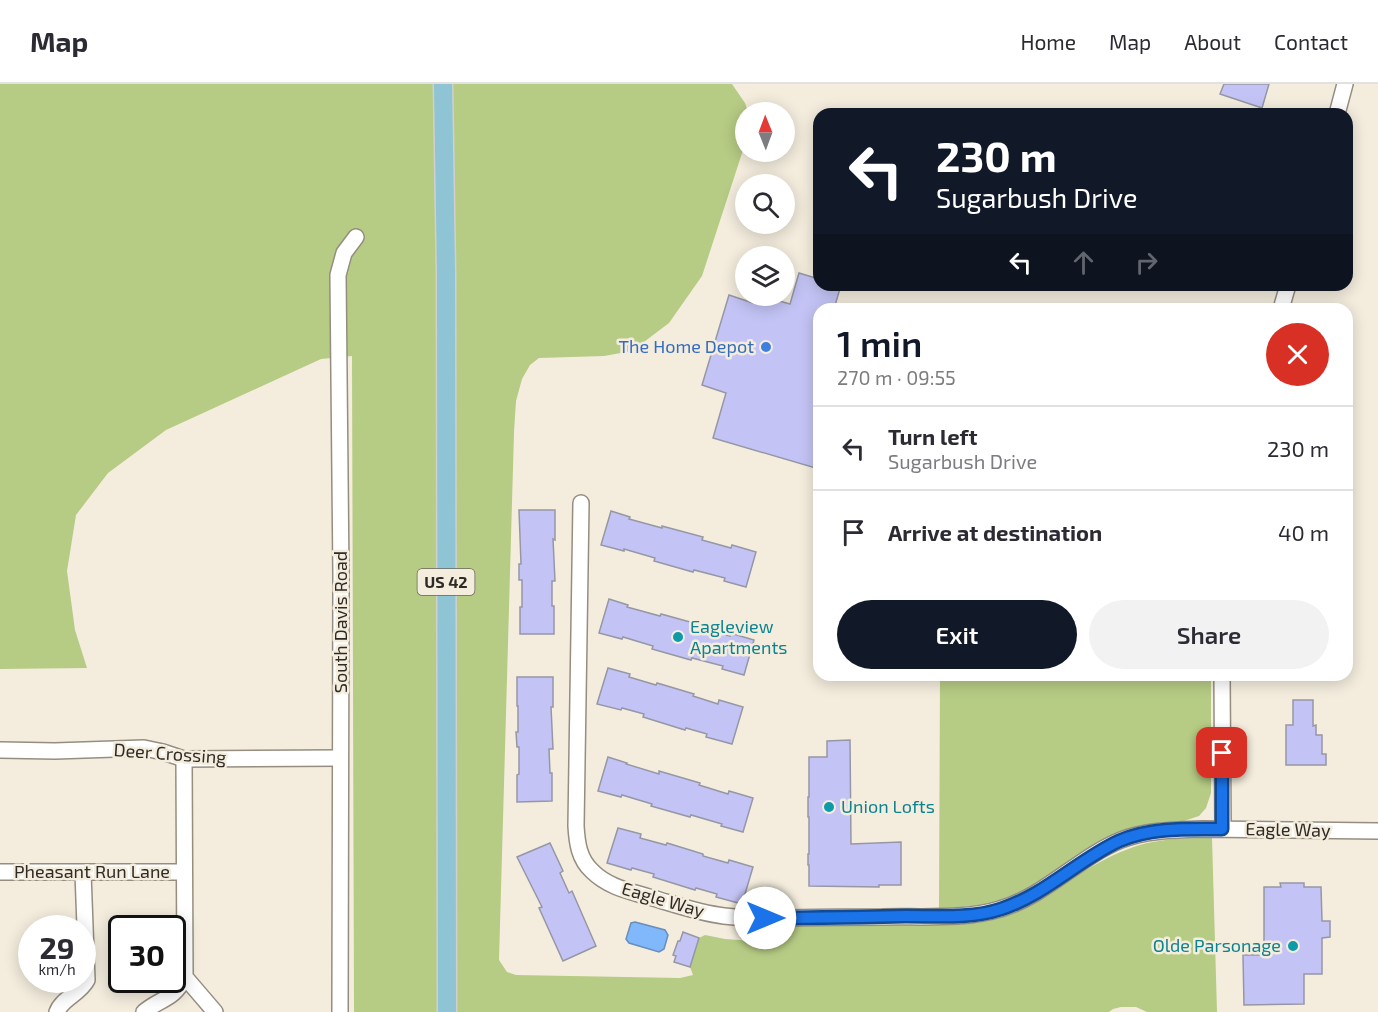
<!DOCTYPE html>
<meta charset="utf-8">
<style>
:root{--surface:#fff;--page:#f2f2f3;--text:#2b2b33;--muted:#7c7c81;--line:#e1e1e2;--accent:#111827}
body{margin:0;font-family:"Exo 2",sans-serif;background:var(--page);color:var(--text);height:100vh;display:flex;flex-direction:column;font-size:22px;white-space:nowrap}
*{box-sizing:border-box;margin:0}
p{font-size:20px;color:var(--muted)}
.icon{flex:none;width:33px;height:33px;fill:none;stroke:currentColor;stroke-width:2;stroke-linecap:round;stroke-linejoin:round}
.map{position:relative;flex:1;overflow:hidden}
.panel{position:absolute;left:813px;top:219px;width:540px;height:378px;display:flex;flex-direction:column;background:var(--surface);border-radius:18px;box-shadow:0 3px 15px #0003}
.panel>*{flex:none}
.banner{position:absolute;left:813px;top:24px;width:540px;height:183px;border-radius:18px;box-shadow:0 3px 15px #0003;background:#111827;color:#fff;overflow:hidden}
.needle{width:39px;rotate:359deg}
.buttons{position:absolute;left:735px;top:18px;display:grid;gap:12px}
.buttons a{display:grid;place-items:center;width:60px;height:60px;border-radius:50%;background:var(--surface);box-shadow:0 3px 15px #0003;font-size:30px}
.speed{position:absolute;left:18px;top:831px;display:flex;gap:12px;font-size:30px;font-weight:700;text-align:center}
.speed>*{display:grid;place-content:center;width:78px;height:78px;border-radius:50%;background:var(--surface);box-shadow:0 3px 15px #0003;line-height:1}
.speed small{font-size:15px;font-weight:400}
.speed .limit{border:3px solid #111;border-radius:9px;background:#fff;color:#111}
.pin{position:absolute;display:grid;place-items:center;width:51px;height:51px;color:#fff;margin:-26px;border-radius:12px;box-shadow:0 3px 9px #0006}
.me{position:absolute;width:66px;margin:-33px;rotate:90deg;stroke-linejoin:round;filter:drop-shadow(0 0 4px #0008)}
.turn{display:flex;align-items:center;gap:21px;height:126px;padding:0 24px;font-size:27px}
.turn .icon{width:78px;height:78px;stroke-width:2.5}
.turn b{display:block;font-size:42px;line-height:51px}
.lanes{display:flex;align-items:center;height:57px;padding:0 24px;background:#0003;justify-content:center;gap:30px;direction:ltr}
.lanes .off{opacity:.35}
.round{display:grid;place-items:center;flex:none;width:63px;height:63px;border-radius:32px;background:var(--page)}
.head{display:flex;align-items:center;justify-content:space-between;height:102px;padding:0 24px}
h1{font-size:36px;font-weight:600;line-height:45px;color:var(--accent)}
.action{display:flex;gap:12px;margin-top:auto;padding:12px 24px}
.action a{flex:1;height:69px;border-radius:36px;background:var(--accent);color:#fff;font-size:24px;font-weight:600;line-height:69px;text-align:center}
.action a+a{background:var(--page);color:var(--text)}
ul{padding:0;list-style:none}
li{display:flex;align-items:center;gap:18px;height:84px;padding:0 24px;border-top:2px solid var(--line)}
li div{flex:1}
li b{display:block;font-size:22px}
li em{font-style:normal}
header{display:flex;align-items:center;gap:36px;box-sizing:border-box;height:84px;padding:0 30px;background:var(--surface);border-bottom:2px solid var(--line)}
header strong{font-size:28px}
nav{display:flex;gap:33px;margin-inline-start:auto;font-size:21px}
.map>svg:first-child{display:block}
.green{fill:#b6cb84}
.water{fill:#81b8fb;stroke:#688ebb;stroke-width:1.5}
.building{fill:#c3c4f5;stroke:#9697a5;stroke-width:1.5}
.lines{fill:none;stroke-linecap:round;stroke-linejoin:round}
.minor-casing{stroke:#958e80;stroke-width:18}
.major-casing{stroke:#d1d0cf;stroke-width:21}
.minor{stroke:#fff;stroke-width:15}
.major{stroke:#8ec4d3;stroke-width:18}
.route-casing{stroke:#114b97;stroke-width:15}
.route{stroke:#1a73e8;stroke-width:10}
.shop-dot{fill:#3f7fe0;stroke:#f4edde;stroke-width:2}
.culture-dot{fill:#0f9aa8;stroke:#f4edde;stroke-width:2}
.labels{text-anchor:middle;stroke-width:5;stroke-linejoin:round;paint-order:stroke}
.shield{fill:#f4edde;stroke:#69655d;stroke-width:1.5}
.shield-label{font-size:16px;font-weight:bold;fill:#2e2b26}
.shop-label{font-size:18px;fill:#366cbe;stroke:#f4edde;text-anchor:end}
.street-label{font-size:18px;fill:#2e2b26;stroke:#f4edde}
.culture-label{font-size:18px;fill:#0d838f;stroke:#f4edde;text-anchor:start}
</style>
<header>
<strong>Map</strong>
<nav><a>Home</a><a>Map</a><a>About</a><a>Contact</a></nav>
</header>
<div class="map">
<svg width="1378" height="928" viewBox="0 0 1378 928">
<rect width="100%" height="100%" fill="#f4edde"/>
<g class="green">
<polygon points="0,0 439,0 444,928 354,928 352,272 321,275 166,346 108,389 76,431 67,487 75,546 87,584 0,585"/>
<path d="M447,0H732L745,19L748,28H746L745,60L702,192L669,239L632,267L604,272L539,274L530,281L522,295L516,317L514,348L499,876L507,888L516,891L680,894L693,891L690,883L699,854L705,851L725,855L754,857L755,840L979,837C1026,830 1061,798 1102,777C1117,769 1135,761 1153,758C1172,754 1193,754 1212,754L1217,928H1147L1136,923H1121L1113,925L1109,928H451Z"/>
<polygon points="940,591 1211,591 1211,709 1206,724 1199,732 1184,737 1155,740 1121,749 1016,810 985,822 939,824"/>
</g>
<polygon class="water" points="635,838 665,846 668,851 664,865 659,868 629,859 626,855 631,839"/>
<g class="building">
<polygon points="1224,0 1269,0 1262,24 1220,10"/>
<polygon points="799,189 819,195 819,201 841,201 834,225 819,225 819,385 713,354 726,309 702,301 729,211 753,219 755,212 762,212 790,220"/>
<polygon points="519,426 555,426 555,456 553,455 555,497 552,497 552,522 554,522 554,550 520,550 520,523 522,523 522,496 519,496 519,480 521,480"/>
<polygon points="611,427 630,433 629,435 662,444 662,442 703,453 702,456 731,464 732,461 756,468 746,503 724,497 725,494 694,486 693,488 654,477 655,474 624,465 624,467 601,461"/>
<polygon points="609,515 628,521 627,523 660,532 661,530 701,541 700,544 730,552 730,549 754,556 744,591 722,585 723,582 692,574 691,576 652,565 653,562 623,553 622,555 599,549"/>
<polygon points="608,584 630,590 629,593 656,601 657,599 694,610 693,612 718,620 719,616 743,623 732,660 706,653 707,650 686,644 685,646 643,633 644,630 622,624 621,626 597,620"/>
<polygon points="517,593 553,593 553,623 551,623 553,665 549,665 550,689 552,689 552,717 517,718 517,691 519,690 519,663 517,663 516,648 518,648 518,622 517,622"/>
<polygon points="1293,616 1313,616 1313,642 1316,641 1316,651 1322,651 1322,670 1326,670 1326,681 1286,681 1286,641 1293,641"/>
<polygon points="850,656 851,760 901,758 901,801 879,801 879,803 809,802 809,781 808,781 808,770 809,770 809,733 808,733 808,713 809,713 809,673 827,673 827,657"/>
<polygon points="608,673 627,679 626,680 659,690 659,687 700,699 699,701 728,710 729,707 753,714 743,748 721,742 722,740 691,731 690,733 651,722 652,720 622,711 621,713 598,707"/>
<polygon points="618,744 641,750 640,754 666,761 667,759 703,770 703,772 728,779 729,776 753,783 742,820 716,813 717,810 696,804 695,806 653,793 654,790 632,784 631,786 607,779"/>
<polygon points="550,759 563,787 560,789 569,809 572,807 596,862 563,877 539,824 542,823 517,773"/>
<polygon points="1280,799 1304,799 1304,803 1321,803 1322,837 1330,837 1330,853 1322,854 1322,890 1304,890 1304,920 1244,921 1243,871 1264,871 1264,803 1281,803"/>
<polygon points="683,848 699,854 690,883 674,878 676,872 673,871 678,857 680,857"/>
</g>
<g class="lines">
<g class="minor-casing">
<g id="minor">
<polyline points="1337,30 1345,0"/>
<polyline points="1281,225 1288,201"/>
<path d="M581,419L576,742C577,759 579,775 592,787C608,803 629,807 649,813C674,820 698,829 724,832C746,835 769,834 792,834C822,833 852,833 882,833C919,832 965,836 1000,825C1045,812 1079,773 1121,756C1147,746 1175,746 1202,745L1378,747"/>
<polyline points="1222,591 1223,745"/>
<polyline points="0,666 55,667 144,664 163,668 184,675 340,674"/>
<polyline points="184,675 185,893 215,928"/>
<polyline points="0,788 184,788"/>
<path d="M57,928C62,914 80,910 87,896L83,789"/>
<path d="M144,928C162,913 173,917 185,893"/>
<polyline points="340,928 341,492 338,191 344,169 356,153"/>
</g>
</g>
<g class="major-casing">
<polyline id="major" points="443,0 446,188 447,928"/>
</g>
<use href="#minor" class="minor"/>
<use href="#major" class="major"/>
</g>
<g class="lines">
<g class="route-casing">
<path id="route" d="M765,834C812,834 859,833 906,832C937,832 971,835 1001,825C1045,811 1078,776 1119,757C1151,743 1189,745 1222,745V669"/>
</g>
<use href="#route" class="route"/>
</g>
<circle class="shop-dot" cx="766" cy="263" r="6"/>
<g class="culture-dot">
<circle cx="678" cy="553" r="6"/>
<circle cx="829" cy="723" r="6"/>
<circle cx="1293" cy="862" r="6"/>
</g>
<g class="labels">
<rect class="shield" x="417.5" y="485" width="57" height="26" rx="4.5"/>
<g class="shield-label">
<text x="446" y="504">US 42</text>
</g>
<g class="shop-label">
<text x="754" y="269">The Home Depot</text>
</g>
<g class="street-label">
<text transform="translate(341 538) rotate(-90)" y="6">South Davis Road</text>
<text transform="translate(170 670) rotate(4)" y="6">Deer Crossing</text>
<text transform="translate(1288 746) rotate(1)" y="6">Eagle Way</text>
<text x="92" y="794">Pheasant Run Lane</text>
<text transform="translate(663 816) rotate(16)" y="6">Eagle Way</text>
</g>
<g class="culture-label">
<text x="690" y="549">Eagleview<tspan x="690" dy="21">Apartments</tspan></text>
<text x="841" y="729">Union Lofts</text>
<text x="1281" y="868" text-anchor="end">Olde Parsonage</text>
</g>
</g>
</svg>
<div class="buttons">
<a><svg class="needle" viewBox="-14 -14 28 28"><path d="M0-13l5 13h-10z" fill="#e53935"/><path d="M0 13l5-13h-10z" fill="#7c7c81"/></svg></a>
<a><svg class="icon" aria-label="search" viewBox="0 0 24 24"><circle cx="10" cy="10" r="6"/><path d="M15 15l6 6"/></svg></a>
<a><svg class="icon" aria-label="layers" viewBox="0 0 24 24"><path d="M12 4l9 5-9 5-9-5zM3 14l9 5 9-5"/></svg></a>
</div>
<div class="speed"><div>29<small>km/h</small></div><div class="limit">30</div></div>
<div class="pin" style="left:1222px;top:669px;background:#d93025"><svg class="icon" aria-label="arrive" viewBox="0 0 24 24"><path d="M6 21V4h12l-3 4 3 4H6"/></svg></div>
<svg class="me" style="left:765px;top:834px" viewBox="-20 -20 40 40"><circle r="19" fill="#fff"/><path d="M0-13L10 11 0 6-10 11z" fill="#1a73e8"/></svg>
<div class="banner">
<div class="turn"><svg class="icon" aria-label="left" viewBox="0 0 24 24"><path d="M17 20v-9H6M10 6l-5 5 5 5"/></svg><div><b>230 m</b>Sugarbush Drive</div></div>
<div class="lanes"><svg class="icon" aria-label="left" viewBox="0 0 24 24"><path d="M17 20v-9H6M10 6l-5 5 5 5"/></svg><svg class="icon off" aria-label="ahead" viewBox="0 0 24 24"><path d="M12 20V5M6 11l6-6 6 6"/></svg><svg class="icon off" aria-label="right" viewBox="0 0 24 24"><path d="M7 20v-9h11M14 6l5 5-5 5"/></svg></div>
</div>
<section class="panel">
<div class="head"><div><h1>1 min</h1><p>270 m · 09:55</p></div><a class="round" style="background:#d93025;color:#fff"><svg class="icon" aria-label="close" viewBox="0 0 24 24"><path d="M6 6l12 12M18 6L6 18"/></svg></a></div>
<ul>
<li><svg class="icon" aria-label="left" viewBox="0 0 24 24"><path d="M17 20v-9H6M10 6l-5 5 5 5"/></svg><div><b>Turn left</b><p>Sugarbush Drive</p></div><em>230 m</em></li>
<li><svg class="icon" aria-label="arrive" viewBox="0 0 24 24"><path d="M6 21V4h12l-3 4 3 4H6"/></svg><div><b>Arrive at destination</b></div><em>40 m</em></li>
</ul>
<div class="action"><a>Exit</a><a>Share</a></div>
</section>
</div>
